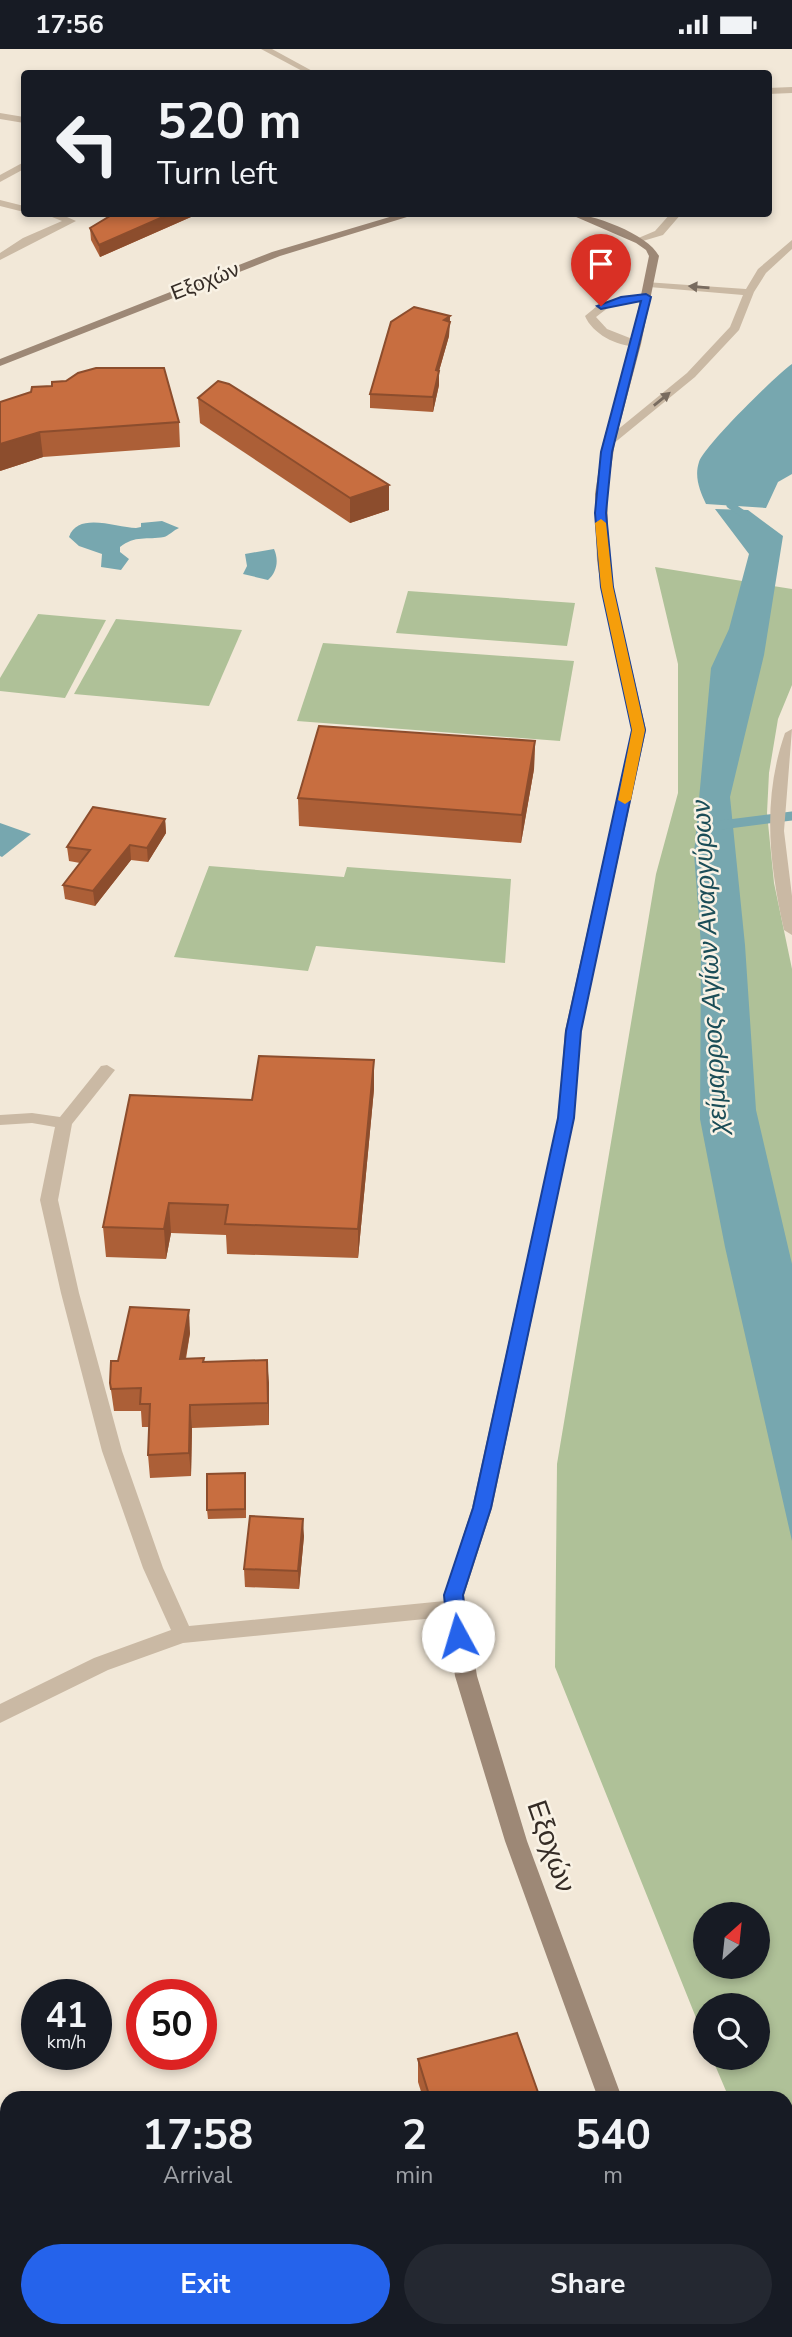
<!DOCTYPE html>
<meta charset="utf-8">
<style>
:root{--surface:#171b24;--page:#242831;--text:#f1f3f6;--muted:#9ea1a6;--accent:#2563eb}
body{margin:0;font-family:"Nunito Sans",sans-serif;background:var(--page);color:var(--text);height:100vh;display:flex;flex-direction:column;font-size:26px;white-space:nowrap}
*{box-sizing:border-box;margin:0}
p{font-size:23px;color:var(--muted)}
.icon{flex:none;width:38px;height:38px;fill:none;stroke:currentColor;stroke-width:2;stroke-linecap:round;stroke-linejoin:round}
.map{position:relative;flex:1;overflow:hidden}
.details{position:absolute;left:0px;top:2042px;width:793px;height:247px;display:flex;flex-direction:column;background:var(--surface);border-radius:21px 21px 0 0;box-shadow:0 4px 10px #0003}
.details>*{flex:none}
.banner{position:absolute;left:21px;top:21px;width:751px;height:147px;border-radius:7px;box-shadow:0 4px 10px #0003;background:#171b24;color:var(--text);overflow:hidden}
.needle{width:46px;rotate:27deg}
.buttons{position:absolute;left:693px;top:1853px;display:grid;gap:14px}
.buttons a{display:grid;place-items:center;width:77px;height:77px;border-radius:50%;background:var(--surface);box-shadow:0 4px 10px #0003;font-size:35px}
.speed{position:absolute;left:21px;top:1930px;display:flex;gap:14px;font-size:35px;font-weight:700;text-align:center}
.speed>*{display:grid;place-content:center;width:91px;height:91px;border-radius:50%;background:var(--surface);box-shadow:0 4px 10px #0003;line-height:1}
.speed small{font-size:18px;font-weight:400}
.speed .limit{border:10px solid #d22;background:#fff;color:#111}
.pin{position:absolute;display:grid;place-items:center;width:60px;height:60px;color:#fff;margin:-72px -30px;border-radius:50% 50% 50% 0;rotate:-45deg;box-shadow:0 0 7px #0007}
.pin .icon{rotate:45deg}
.me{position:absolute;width:77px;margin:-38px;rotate:354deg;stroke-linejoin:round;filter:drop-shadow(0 0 5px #0008)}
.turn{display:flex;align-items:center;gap:24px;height:147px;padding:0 21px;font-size:32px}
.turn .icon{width:91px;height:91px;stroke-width:2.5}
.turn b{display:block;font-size:49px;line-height:60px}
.eta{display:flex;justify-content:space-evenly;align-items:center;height:119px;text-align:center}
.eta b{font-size:42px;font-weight:700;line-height:49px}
.button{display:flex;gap:14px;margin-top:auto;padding:14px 21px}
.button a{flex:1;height:80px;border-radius:42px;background:var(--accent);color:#fff;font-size:28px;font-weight:700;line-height:80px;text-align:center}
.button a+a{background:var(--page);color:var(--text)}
.status{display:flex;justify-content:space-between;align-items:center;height:49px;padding:0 35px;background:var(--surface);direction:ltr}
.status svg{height:19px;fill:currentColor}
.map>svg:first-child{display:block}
.green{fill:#afc198;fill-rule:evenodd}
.water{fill:#77a7af}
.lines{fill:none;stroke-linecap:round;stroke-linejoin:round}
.stream-far1{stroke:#77a7af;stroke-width:7}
.stream{stroke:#77a7af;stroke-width:9}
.minor{fill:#cab9a4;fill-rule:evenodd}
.secondary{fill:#9d8876;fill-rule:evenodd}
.wall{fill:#ac5f37}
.shaded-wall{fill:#8c4d2d}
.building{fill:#c86e40;stroke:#8c4d2d;stroke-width:2}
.oneway{fill:#786b5f}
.route{fill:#2563eb;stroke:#184099;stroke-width:2}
.slow{fill:#f59e0b}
.labels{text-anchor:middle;stroke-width:5;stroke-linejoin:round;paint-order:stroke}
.far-street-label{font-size:21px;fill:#352c26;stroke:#f9f2e5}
.water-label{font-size:26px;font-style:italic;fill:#1b4d57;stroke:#f9f2e5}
.near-street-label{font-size:28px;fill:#352c26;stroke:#f9f2e5}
</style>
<div class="status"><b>17:56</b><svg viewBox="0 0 49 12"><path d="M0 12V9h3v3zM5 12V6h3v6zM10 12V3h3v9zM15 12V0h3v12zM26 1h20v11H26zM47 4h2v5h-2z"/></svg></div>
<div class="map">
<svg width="792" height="2288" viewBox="0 0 792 2288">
<rect width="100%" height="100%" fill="#f2e8d8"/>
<g class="green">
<path d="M655,518L792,540V636L778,670L769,724L767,764L774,834L792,920V2207L786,2191V2049H729L712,2009H758V1956H705V1991L555,1618L557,1415L656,825L678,744V615ZM705,1866H758V1918H705Z"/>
<polygon points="408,542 575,554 567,597 396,584"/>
<polygon points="38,565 106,571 65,649 0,642 0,629"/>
<polygon points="116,570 242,581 209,657 74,645"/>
<polygon points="323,594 574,612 560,692 297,672"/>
<polygon points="209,817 344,828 347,818 511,830 505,914 316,897 308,922 174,908"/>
<polygon points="0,2088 7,2100 7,2282 108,2282 111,2288 0,2288"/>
</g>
<g class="water">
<path d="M792,315V425L778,433L766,459L706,455C700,442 694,428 699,413C703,398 777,325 792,315Z"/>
<polygon points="715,460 748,461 783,487 764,606 730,748 745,896 756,1061 792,1215 792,1492 725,1198 700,1070 701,896 694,805 711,619 729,580 749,505"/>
<path d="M162,472L179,479C174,481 168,487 164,488C147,491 135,486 120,498V503L129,510L121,521L101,518L102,505L79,497L69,488C78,462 117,479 136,479L141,478V474Z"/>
<path d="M274,500C279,511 277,523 268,531L243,525L247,517L245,505Z"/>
<polygon points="0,774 31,785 2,808 0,807"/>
</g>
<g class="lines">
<polyline class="stream-far1" points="730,456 748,468"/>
<polyline class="stream" points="721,776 792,767"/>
<g class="minor">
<polygon points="261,0 272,0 316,24 306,24"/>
<polygon points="792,38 792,44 768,45 768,39"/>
<polygon points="0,64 24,68 24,74 0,70"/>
<polygon points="24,113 24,120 0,133 0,126"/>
<polygon points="0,151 24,157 24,163 0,157"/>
<polygon points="42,164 58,164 76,172 0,211 0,204 23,189 62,172"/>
<polygon points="671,164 682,164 663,186 636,194 636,190 655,182"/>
<polygon points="792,191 792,200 766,224 754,243 739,281 695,328 613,395 605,395 605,391 687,324 730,278 743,246 649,238 644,235 645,233 746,240 758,220"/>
<path d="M646,245L651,248L650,250L609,258L596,268L607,280L640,293V297C620,299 593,286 585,267L602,253Z"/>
<path d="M792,680L784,782L792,847V886L784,881C769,814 762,750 785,684Z"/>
<polygon points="107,1016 115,1021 72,1075 58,1151 79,1244 122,1402 163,1519 189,1577 455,1551 462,1553 465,1559 462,1565 455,1567 183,1594 108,1621 0,1674 0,1655 94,1609 171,1581 143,1519 102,1402 61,1244 40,1151 55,1078 32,1074 0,1076 0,1066 32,1064 60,1068 101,1017"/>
</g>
<g class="secondary">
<polygon points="403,164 420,164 280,207 0,317 0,310 272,203"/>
<path d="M567,164C591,164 648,185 659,207L641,295L615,393L607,445L609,511L613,538L646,681L581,982L574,1069L492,1459L464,1546L477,1627L527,1792L622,2049H598L505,1792L455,1627L444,1546L472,1459L558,1069L565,982L632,681L601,538L597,511L595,445L603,393L631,295L649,207L646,201L636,194Z"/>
<polygon points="678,2282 704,2282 706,2288 680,2288"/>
</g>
</g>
<g class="wall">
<polygon points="115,164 200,164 100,208 91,191 90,179"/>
<polygon points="450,267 449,287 439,322 439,336 433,363 370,359 370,345"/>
<polygon points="52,337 179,373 180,398 43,408 0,422"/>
<polygon points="198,349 389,461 350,474 200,374"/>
<polygon points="535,692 534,720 521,794 299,777 298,749"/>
<polygon points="165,770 166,784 148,813 131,811 95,857 65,850 63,836 80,814 69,812 67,798"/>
<polygon points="374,1040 358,1209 227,1205 226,1186 171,1184 166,1210 106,1208 103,1178 252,1051"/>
<polygon points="190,1284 186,1310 204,1313 269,1334 269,1376 192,1379 191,1427 150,1429 148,1406 149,1378 142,1378 141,1362 114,1362 110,1334 118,1312"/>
<polygon points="246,1433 246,1469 208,1470 207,1461"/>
<polygon points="304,1487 299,1540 245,1538 244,1520"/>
<polygon points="418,2010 540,2049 423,2049 418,2033"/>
</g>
<g class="shaded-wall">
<polygon points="172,164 200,164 100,208 99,196"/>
<polygon points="450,267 449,287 439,322 439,336 433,363 433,348 436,321 444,271"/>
<polygon points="40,383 43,408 0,422 0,395"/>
<polygon points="389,436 389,461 350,474 350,449"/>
<polygon points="535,692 534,720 521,794 522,766"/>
<polygon points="165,770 166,784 148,813 147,799"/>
<polygon points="130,796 131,811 95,857 93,842"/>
<polygon points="374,1011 374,1040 358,1209 358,1180"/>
<polygon points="169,1154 171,1184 166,1210 164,1180"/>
<polygon points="189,1261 190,1284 181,1333 180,1310"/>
<polygon points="267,1311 269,1334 269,1376 268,1354"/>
<polygon points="190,1356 192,1379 191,1427 189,1404"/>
<polygon points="303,1470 304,1487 299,1540 298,1522"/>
</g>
<g class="building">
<polygon points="115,164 172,164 99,196 90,179"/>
<polygon points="414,258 450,267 444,271 450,273 436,321 439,322 433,348 370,345 391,273"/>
<polygon points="96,319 164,319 179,373 40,383 0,395 0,353 31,343 32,338 52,337 52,333 66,332 78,324"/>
<polygon points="218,332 229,335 389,436 350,449 198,349"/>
<polygon points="319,677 535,692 522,766 298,749"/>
<polygon points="93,758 165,770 147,799 130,796 93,842 63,836 90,801 67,798"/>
<polygon points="259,1007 374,1011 358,1180 225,1175 228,1156 169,1154 164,1180 103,1178 130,1046 252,1051"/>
<polygon points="130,1258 189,1261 180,1310 204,1309 203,1313 267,1311 268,1354 190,1356 189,1404 148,1406 150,1355 140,1355 141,1339 111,1340 110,1334 111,1312 118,1312"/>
<polygon points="245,1424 245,1460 207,1461 207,1425"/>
<polygon points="250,1467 303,1470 298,1522 244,1520"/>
<polygon points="517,1984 540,2049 430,2049 418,2010"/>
</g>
<defs><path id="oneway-solid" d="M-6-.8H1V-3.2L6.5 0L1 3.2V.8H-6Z" transform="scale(1.75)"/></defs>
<g class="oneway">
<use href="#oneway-solid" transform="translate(699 238) rotate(-175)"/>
<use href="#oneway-solid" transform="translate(662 350) rotate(-39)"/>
</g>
<polygon class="route" points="646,245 651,248 612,403 606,464 613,538 645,681 581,982 574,1069 491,1459 463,1546 467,1587 465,1592 458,1594 451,1592 448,1587 444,1546 473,1459 558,1069 566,982 632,681 601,538 595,464 601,403 641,252 601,260 597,257 621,248"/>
<polygon class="slow" points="601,470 606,474 613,538 645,681 631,751 625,755 618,751 632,681 601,538 595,474"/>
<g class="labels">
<g class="far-street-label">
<text transform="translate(205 232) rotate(-21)" y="7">Εξοχών</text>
</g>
<g class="water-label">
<text transform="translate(709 918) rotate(-93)" y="9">χείμαρρος Αγίων Αναργύρων</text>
</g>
<g class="near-street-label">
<text transform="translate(552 1797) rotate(71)" y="10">Εξοχών</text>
</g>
</g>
</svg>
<div class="buttons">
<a><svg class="needle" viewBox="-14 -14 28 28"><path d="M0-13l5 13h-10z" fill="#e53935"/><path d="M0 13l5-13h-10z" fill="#9ea1a6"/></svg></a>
<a><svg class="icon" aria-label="search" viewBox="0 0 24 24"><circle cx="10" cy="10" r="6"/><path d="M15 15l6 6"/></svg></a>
</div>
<div class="speed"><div>41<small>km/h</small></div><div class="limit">50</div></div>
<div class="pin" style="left:601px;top:257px;background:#d93025"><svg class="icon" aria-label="arrive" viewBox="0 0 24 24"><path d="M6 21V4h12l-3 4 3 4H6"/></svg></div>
<svg class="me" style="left:458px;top:1587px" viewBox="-20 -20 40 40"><circle r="19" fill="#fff"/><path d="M0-13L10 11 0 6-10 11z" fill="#2563eb"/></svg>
<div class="banner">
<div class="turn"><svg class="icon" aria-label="left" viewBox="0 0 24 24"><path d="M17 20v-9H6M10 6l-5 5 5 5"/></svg><div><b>520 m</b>Turn left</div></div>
</div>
<section class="details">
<div class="eta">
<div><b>17:58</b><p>Arrival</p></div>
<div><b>2</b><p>min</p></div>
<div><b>540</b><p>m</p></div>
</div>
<div class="button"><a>Exit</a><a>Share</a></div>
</section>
</div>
